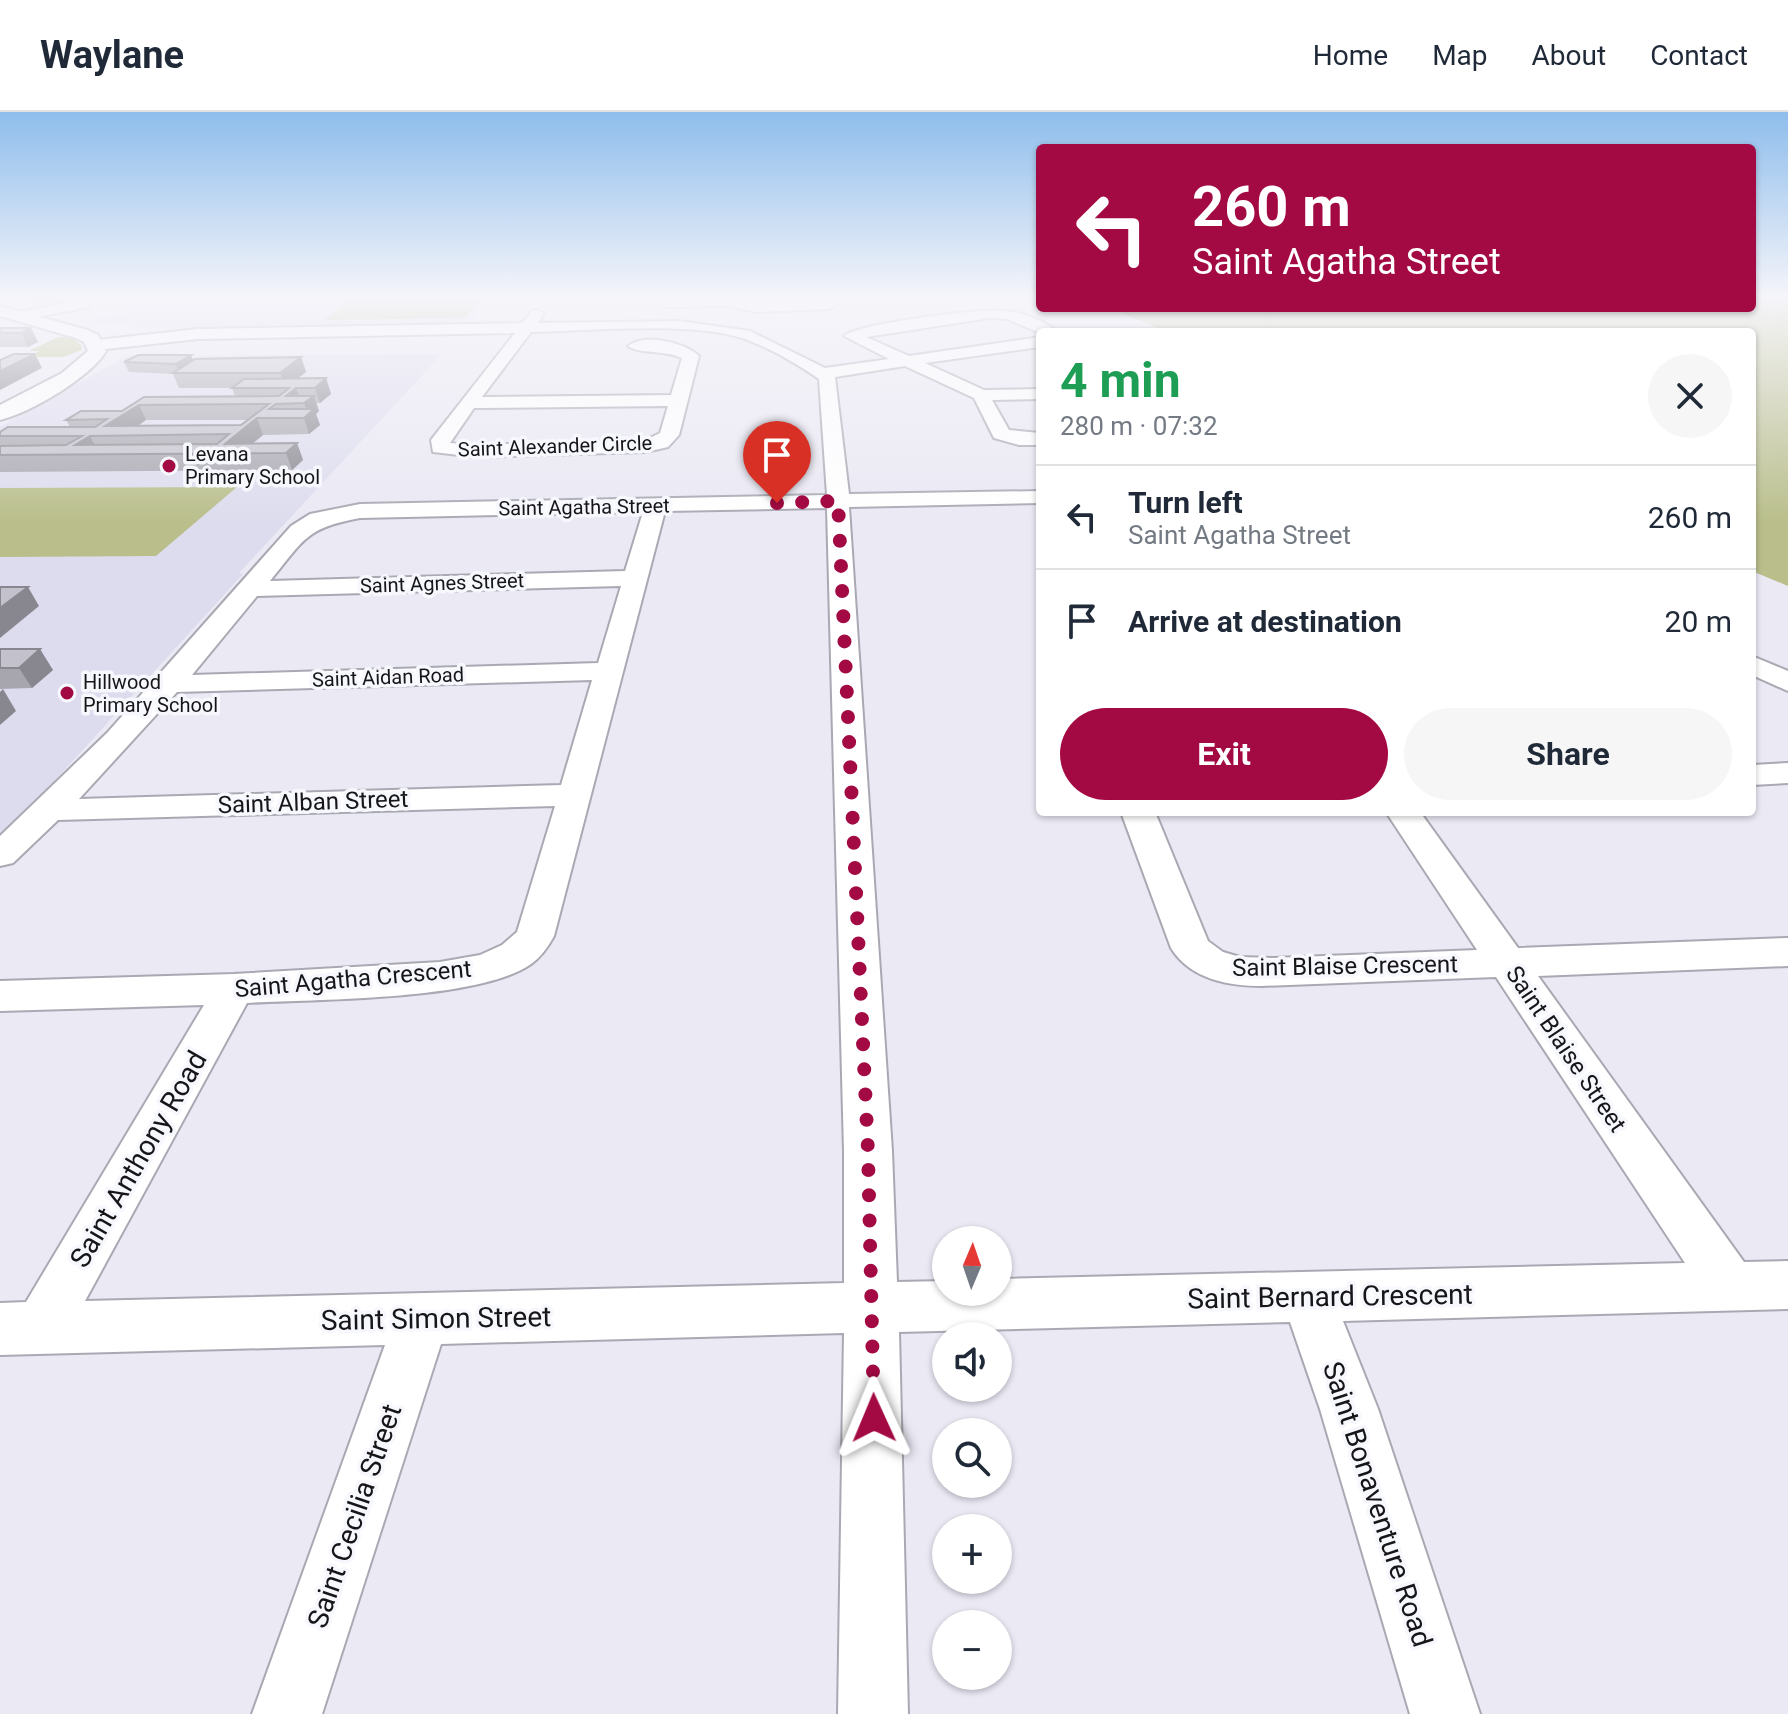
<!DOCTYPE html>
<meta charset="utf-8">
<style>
:root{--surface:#fff;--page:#f6f6f7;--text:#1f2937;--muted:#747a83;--line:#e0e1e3;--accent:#a30943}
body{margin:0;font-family:Roboto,sans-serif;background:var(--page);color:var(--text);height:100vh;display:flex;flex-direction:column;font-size:30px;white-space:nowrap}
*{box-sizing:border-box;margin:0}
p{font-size:26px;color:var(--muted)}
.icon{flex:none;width:44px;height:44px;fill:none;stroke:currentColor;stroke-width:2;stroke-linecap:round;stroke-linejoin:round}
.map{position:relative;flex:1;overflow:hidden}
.details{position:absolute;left:1036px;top:216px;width:720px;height:488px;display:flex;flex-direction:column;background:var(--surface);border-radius:8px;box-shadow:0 2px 6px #0004}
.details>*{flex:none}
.guide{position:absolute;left:1036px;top:32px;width:720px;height:168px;border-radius:8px;box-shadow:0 2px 6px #0004;background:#a30943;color:#fff;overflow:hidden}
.needle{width:52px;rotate:2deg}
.controls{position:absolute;left:932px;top:1114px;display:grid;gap:16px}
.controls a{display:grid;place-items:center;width:80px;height:80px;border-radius:50%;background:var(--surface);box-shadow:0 2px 6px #0004;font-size:40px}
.pin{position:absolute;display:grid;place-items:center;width:68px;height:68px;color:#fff;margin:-82px -34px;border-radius:50% 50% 50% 0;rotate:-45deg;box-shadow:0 0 8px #0007}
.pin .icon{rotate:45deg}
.me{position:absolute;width:88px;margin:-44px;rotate:359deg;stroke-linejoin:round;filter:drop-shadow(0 0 6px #0008)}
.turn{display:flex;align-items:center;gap:28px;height:168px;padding:0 24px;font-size:36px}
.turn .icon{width:104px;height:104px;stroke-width:2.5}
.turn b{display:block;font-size:56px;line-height:68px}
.round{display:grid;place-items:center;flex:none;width:84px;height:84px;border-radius:42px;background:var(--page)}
.head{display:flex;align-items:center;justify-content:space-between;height:136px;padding:0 24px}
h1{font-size:48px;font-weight:700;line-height:60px;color:#1e9e55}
.primary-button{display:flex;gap:16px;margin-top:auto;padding:16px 24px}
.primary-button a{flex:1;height:92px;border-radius:48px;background:var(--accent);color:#fff;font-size:32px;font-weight:700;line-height:92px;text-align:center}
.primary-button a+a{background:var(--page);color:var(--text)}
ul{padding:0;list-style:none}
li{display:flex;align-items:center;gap:24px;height:104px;padding:0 24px;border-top:2px solid var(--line)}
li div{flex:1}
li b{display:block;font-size:30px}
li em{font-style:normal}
header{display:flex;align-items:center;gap:48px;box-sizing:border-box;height:112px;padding:0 40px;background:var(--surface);border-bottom:2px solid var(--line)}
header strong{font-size:38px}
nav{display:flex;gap:44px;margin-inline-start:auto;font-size:28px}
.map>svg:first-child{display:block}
.built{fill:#dddcee}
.green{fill:#b9be8b}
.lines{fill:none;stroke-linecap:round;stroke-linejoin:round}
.street-casing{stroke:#a9a9b3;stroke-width:4}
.secondary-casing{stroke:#a9a9b3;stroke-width:4}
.street{fill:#fff;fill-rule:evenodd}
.secondary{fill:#fff;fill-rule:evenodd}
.wall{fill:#a7a6af;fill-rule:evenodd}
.shaded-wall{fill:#88878f}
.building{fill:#c2c1cc;stroke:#88878f;stroke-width:2;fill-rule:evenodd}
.route{stroke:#a30943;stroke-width:14;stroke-dasharray:0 25.2}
.poi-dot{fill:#a30943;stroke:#f7f7fe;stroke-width:3}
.labels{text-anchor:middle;stroke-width:7;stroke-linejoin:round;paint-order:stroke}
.far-street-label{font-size:20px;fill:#161619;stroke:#f7f7fe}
.far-poi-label{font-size:20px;fill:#161619;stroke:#f7f7fe;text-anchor:start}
.street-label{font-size:24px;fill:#161619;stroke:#f7f7fe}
.near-street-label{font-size:28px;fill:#161619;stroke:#f7f7fe}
</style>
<header>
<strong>Waylane</strong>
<nav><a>Home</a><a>Map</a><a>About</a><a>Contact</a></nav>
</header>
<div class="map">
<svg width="1788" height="1602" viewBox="0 0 1788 1602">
<rect width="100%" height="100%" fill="#eae9f4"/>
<g class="built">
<polygon points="125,187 489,187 469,211 177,217 85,210 125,201"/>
<polygon points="442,242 239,461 243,462 28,698 0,722 0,315 123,246 131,244"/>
</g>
<g class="green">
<polygon points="351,187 482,187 465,206 324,208"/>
<polygon points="1752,187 1788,187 1788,474 1752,459 1752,220 1168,220 1109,196 1752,196"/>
<polygon points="58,225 71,225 81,233 82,238 63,245 29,245 39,239 29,239"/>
<polygon points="237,375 156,444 0,445 0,376"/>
</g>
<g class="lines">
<g class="street-casing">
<g id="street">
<path d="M737,187C772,196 808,187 843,187V190L828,197L755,200L730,194L667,195L660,191L664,187Z"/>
<polygon points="84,188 89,189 89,195 20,208 13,204 20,200"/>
<path d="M537,198L544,202L538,211L679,209L750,219L825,256L889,247L844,224C860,211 983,196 1007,199C1022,200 1047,210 1058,220L1040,221L1007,207L990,206L866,225L909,244L1040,225V235L925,251L984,278L1040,277V287L992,288L1009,318L1040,321V333H1019L994,326L974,286L905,254L835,265L849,382L1040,379V391L849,395L892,1039L897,1170L946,1169V1180H998V1167L1685,1151L1496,865L1262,874C1228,874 1190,867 1171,836L1121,700H1155L1208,829L1223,840L1240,845L1274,846L1477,838L1386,700H1420L1518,836L1788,826V854L1538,864L1744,1150L1788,1149V1197L1343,1209L1378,1297L1480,1602H1410L1320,1297L1290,1210L899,1220L908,1602H838L844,1221L441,1232L322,1602H252L385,1233L0,1243V1191L26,1190L204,893L0,899V869L234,862L440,850L480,843L502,833L517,820L555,694L58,708L13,751L0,754V724L107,621L291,414L310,402L360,392L827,383L819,267C796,251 768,235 742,226C687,209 590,219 531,220L482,285L671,283L682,246C665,238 639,242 628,234C645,221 684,230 699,244L679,323L668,335L646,340L476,345L433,340L431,328L515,221L198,227L97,238L89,233L97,228L198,217L522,211L532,199ZM668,294L660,321L646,328L476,333L450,331L474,296ZM827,396L844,1039V1171L85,1189L247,891C315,887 478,889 531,852C541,845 548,835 554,824L665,399ZM643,400L625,459L270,469C304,428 305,416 360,406ZM621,474L598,551L192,563L257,484ZM592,568L561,673L79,687L177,580Z"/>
<polygon points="1752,544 1788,559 1788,579 1752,563"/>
<polygon points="1788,651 1788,671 1752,673 1752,653"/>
</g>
</g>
<g class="secondary-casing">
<path id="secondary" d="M0,194L88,218L98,223L106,239C91,265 30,301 0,308V293L62,261L88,239L84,230L76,226L0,204Z"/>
</g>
<use href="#street" class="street"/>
<use href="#secondary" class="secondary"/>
</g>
<g class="wall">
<polygon points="27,187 59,187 41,191"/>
<polygon points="0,216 31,216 38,230 28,235 0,235"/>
<path d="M301,245L306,260L297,267L326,266L331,282L320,291H316L319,299L316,302L320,313L309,322L263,323L252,332L297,331L303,348L292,358L0,360V320L70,315L66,308L122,299L144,285L235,284L232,276H179L173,262L129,260L124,250ZM146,308H248L241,313L138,314Z"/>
<polygon points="0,537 53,558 32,576 0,577"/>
</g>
<g class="shaded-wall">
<polygon points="40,187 59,187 41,191"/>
<polygon points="31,216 38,230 28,235 21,221"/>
<polygon points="35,242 42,256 0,278 0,259"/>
<polygon points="191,243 195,253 180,262 176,252"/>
<polygon points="301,245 306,260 285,276 280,261"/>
<polygon points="326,266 331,282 320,291 315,276"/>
<polygon points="296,276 302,291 286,284"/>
<polygon points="314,284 319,299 316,302 320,313 309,322 304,306 308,302 304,291"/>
<polygon points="139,293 146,308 123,323 105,314"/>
<polygon points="257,306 263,323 241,341 225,332"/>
<polygon points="90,324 98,340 75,333"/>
<polygon points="297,331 303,348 292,358 286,341"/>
<polygon points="28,475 39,494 0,526 0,496"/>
<polygon points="40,537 53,558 32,576 19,556"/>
<polygon points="3,577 16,599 0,613 0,580"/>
</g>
<g class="building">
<polygon points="0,216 31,216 21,221 0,221"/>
<polygon points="14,242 35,242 0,259 0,248"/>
<polygon points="138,243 191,243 176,252 124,250"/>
<polygon points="301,245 280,261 173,261 195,247"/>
<path d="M326,266L315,276H296L286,284H314L304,291L276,292L269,297H314L304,306H257L225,332L297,331L286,341L0,343V334L66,333L82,324H0V320L8,315H95L107,307L66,308L81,299H122L144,285L279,284L289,276H232L244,267ZM269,292L241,313L105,314L139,293ZM229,322L217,332L75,333L90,324Z"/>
<polygon points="0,475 28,475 0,496"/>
<polygon points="0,537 40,537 19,556 0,556"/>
</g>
<linearGradient id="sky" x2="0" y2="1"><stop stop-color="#8ebdec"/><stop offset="0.45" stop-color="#f6f5fa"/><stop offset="1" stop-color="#f6f5fa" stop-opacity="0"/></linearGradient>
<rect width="1788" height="412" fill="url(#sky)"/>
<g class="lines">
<polyline class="route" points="777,391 838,389 868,1039 874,1306"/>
</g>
<g class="poi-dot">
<circle cx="169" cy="354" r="8"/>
<circle cx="67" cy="581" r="8"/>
</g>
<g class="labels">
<g class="far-street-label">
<text transform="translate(555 334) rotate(-2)" y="7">Saint Alexander Circle</text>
<text transform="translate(584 395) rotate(-1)" y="7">Saint Agatha Street</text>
<text transform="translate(442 471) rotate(-2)" y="7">Saint Agnes Street</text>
<text transform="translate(388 565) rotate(-2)" y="7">Saint Aidan Road</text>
</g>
<g class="far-poi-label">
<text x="185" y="349">Levana<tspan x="185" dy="23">Primary School</tspan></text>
<text x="83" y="577">Hillwood<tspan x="83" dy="23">Primary School</tspan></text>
</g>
<g class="street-label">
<text transform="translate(313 690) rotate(-2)" y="8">Saint Alban Street</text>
<text transform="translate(1345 854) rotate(-1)" y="8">Saint Blaise Crescent</text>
<text transform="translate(353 867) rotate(-5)" y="8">Saint Agatha Crescent</text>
<text transform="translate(1566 937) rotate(56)" y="8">Saint Blaise Street</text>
</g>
<g class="near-street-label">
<text transform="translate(138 1047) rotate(-60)" y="10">Saint Anthony Road</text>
<text transform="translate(1330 1184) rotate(-1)" y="10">Saint Bernard Crescent</text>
<text transform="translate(436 1206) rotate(-1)" y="10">Saint Simon Street</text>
<text transform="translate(1378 1392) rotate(72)" y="10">Saint Bonaventure Road</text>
<text transform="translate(354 1404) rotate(-71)" y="10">Saint Cecilia Street</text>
</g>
</g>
</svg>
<div class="controls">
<a><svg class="needle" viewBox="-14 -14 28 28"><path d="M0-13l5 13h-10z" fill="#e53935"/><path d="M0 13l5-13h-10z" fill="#747a83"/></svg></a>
<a><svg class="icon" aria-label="sound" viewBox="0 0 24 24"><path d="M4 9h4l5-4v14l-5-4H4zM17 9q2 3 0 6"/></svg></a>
<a><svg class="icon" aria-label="search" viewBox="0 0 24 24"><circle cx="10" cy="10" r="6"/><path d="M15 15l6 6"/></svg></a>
<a>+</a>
<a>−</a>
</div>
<div class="pin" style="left:777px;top:391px;background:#d93025"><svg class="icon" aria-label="arrive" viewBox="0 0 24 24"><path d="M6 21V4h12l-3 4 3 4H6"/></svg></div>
<svg class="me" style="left:874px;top:1306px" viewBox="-20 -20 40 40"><path d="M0-17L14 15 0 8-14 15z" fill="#a30943" stroke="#fff" stroke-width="4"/></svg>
<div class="guide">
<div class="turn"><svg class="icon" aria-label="left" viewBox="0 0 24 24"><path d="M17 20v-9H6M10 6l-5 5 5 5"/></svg><div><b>260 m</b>Saint Agatha Street</div></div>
</div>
<section class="details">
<div class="head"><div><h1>4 min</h1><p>280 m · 07:32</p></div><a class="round"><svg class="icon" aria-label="close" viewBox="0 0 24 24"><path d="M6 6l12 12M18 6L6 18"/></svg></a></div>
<ul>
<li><svg class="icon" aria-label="left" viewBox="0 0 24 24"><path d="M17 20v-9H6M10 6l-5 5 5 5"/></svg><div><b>Turn left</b><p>Saint Agatha Street</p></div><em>260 m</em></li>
<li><svg class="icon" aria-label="arrive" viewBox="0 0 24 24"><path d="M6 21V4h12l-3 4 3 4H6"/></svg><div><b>Arrive at destination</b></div><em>20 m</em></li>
</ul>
<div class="primary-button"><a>Exit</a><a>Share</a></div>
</section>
</div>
